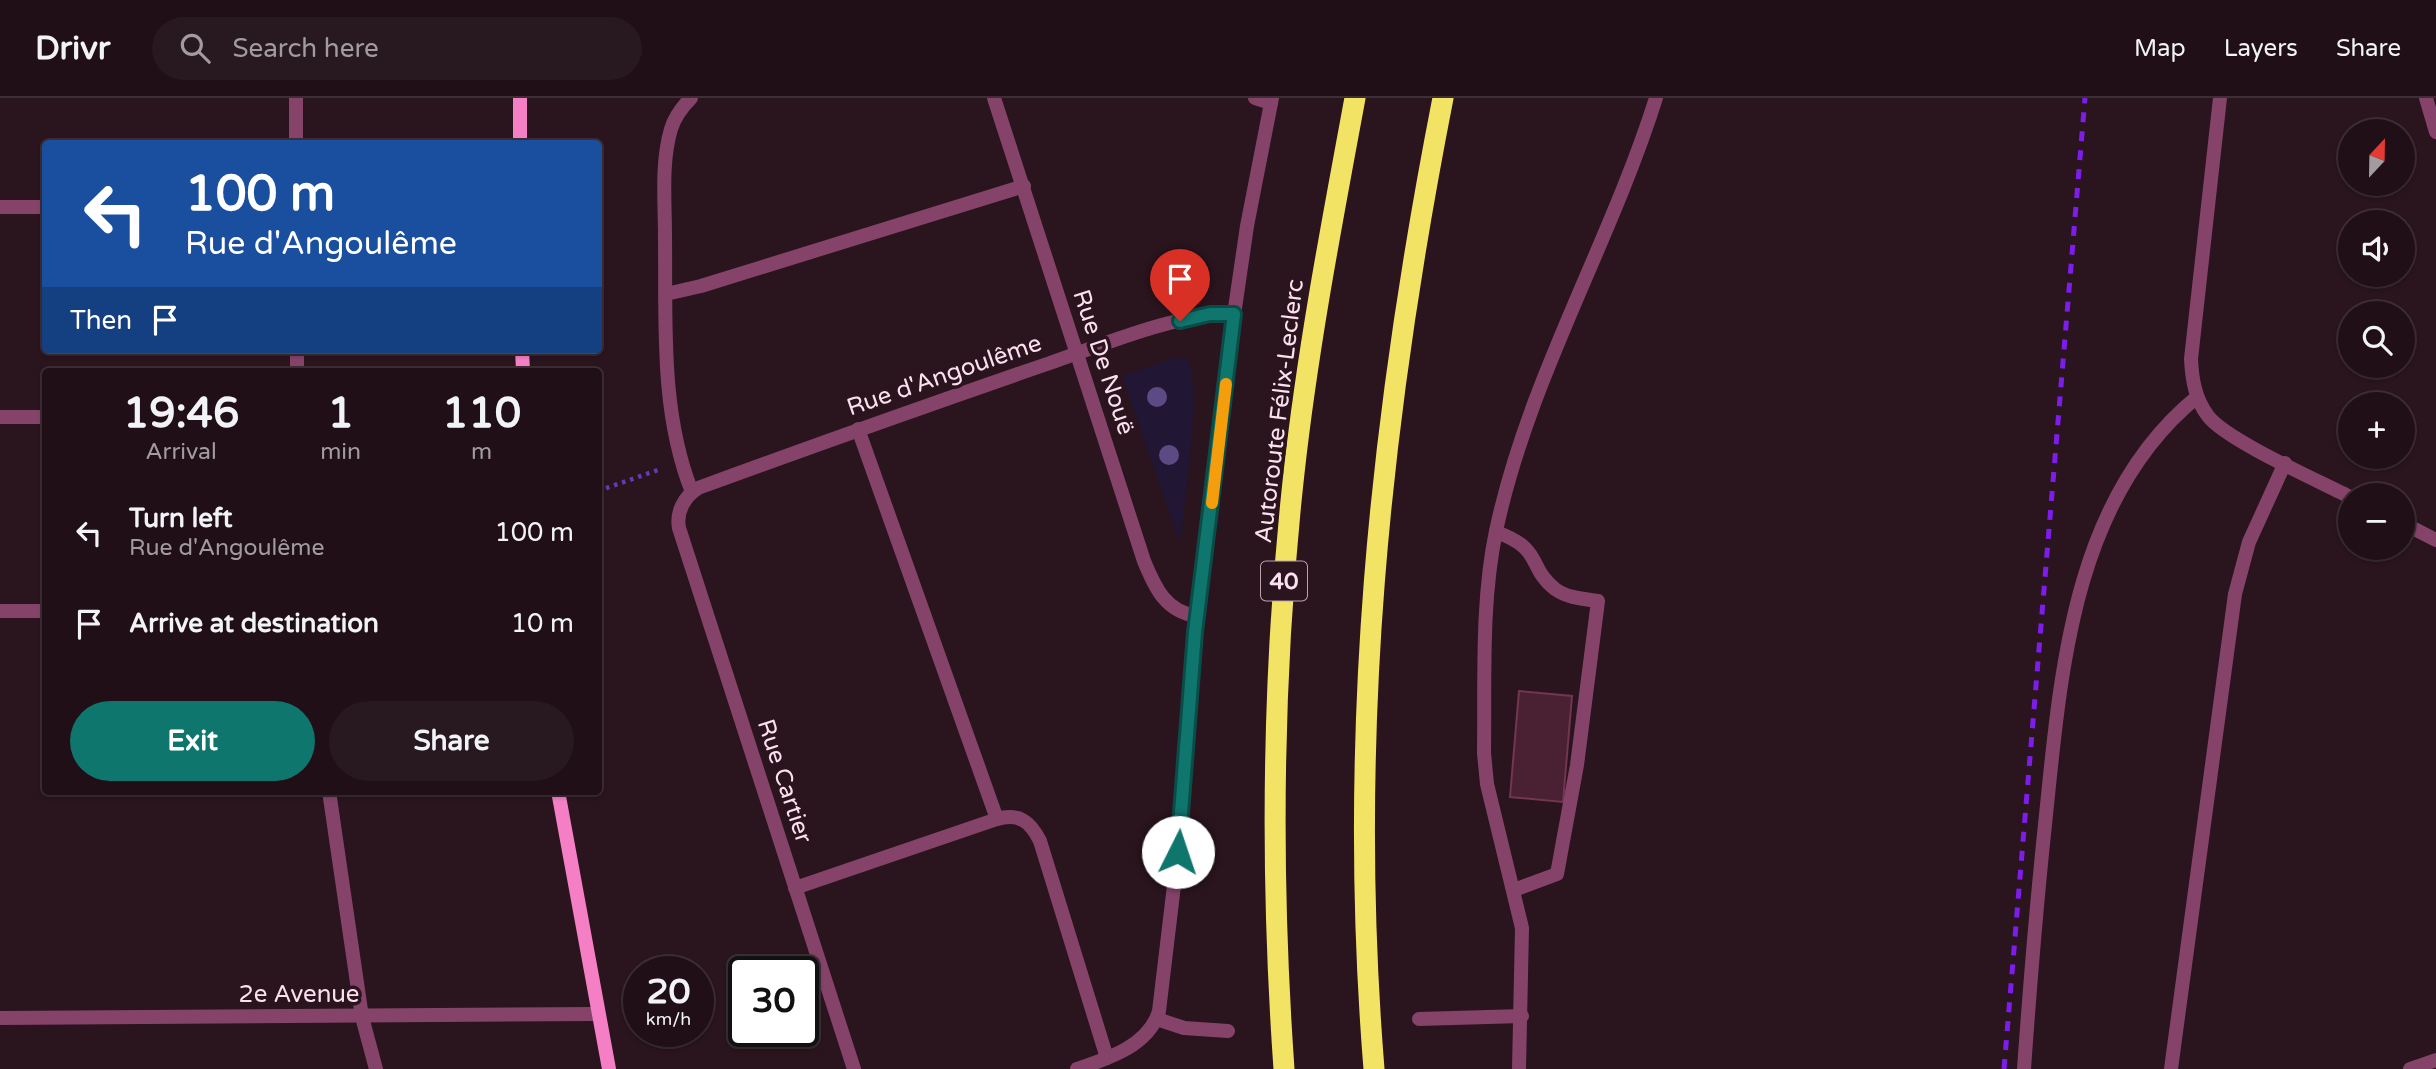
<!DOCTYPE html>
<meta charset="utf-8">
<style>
:root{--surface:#200f16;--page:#28181f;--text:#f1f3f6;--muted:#a29ca1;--line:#3d2f35;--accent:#0f766e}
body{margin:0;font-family:"Varela Round",sans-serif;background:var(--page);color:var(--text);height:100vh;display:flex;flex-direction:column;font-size:26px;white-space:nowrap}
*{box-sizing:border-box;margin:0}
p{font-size:23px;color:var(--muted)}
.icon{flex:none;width:38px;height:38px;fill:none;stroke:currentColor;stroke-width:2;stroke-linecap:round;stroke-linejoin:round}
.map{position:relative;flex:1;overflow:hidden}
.drawer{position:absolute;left:42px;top:270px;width:560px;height:427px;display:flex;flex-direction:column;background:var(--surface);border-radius:7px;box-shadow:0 2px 5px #0004,0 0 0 2px var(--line)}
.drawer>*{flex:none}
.guide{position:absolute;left:42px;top:42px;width:560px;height:214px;border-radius:7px;box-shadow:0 2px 5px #0004,0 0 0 2px var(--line);background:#1a4fa0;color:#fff;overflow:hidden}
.needle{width:46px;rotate:22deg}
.controls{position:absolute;left:2338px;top:21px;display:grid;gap:14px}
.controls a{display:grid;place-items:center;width:77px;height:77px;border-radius:50%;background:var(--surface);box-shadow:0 2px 5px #0004,0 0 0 2px var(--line);font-size:35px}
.speed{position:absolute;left:623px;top:858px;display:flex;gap:14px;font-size:35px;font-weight:700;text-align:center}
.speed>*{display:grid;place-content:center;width:91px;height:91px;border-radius:50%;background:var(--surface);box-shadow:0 2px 5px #0004,0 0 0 2px var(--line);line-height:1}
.speed small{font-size:18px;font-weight:400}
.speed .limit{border:4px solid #111;border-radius:10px;background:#fff;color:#111}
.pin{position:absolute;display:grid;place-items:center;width:60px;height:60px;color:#fff;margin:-72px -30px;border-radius:50% 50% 50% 0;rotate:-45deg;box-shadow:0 0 7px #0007}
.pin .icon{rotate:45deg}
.me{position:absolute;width:77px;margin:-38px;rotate:4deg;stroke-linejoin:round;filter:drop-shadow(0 0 5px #0008)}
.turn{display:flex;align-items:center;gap:24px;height:147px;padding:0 28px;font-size:32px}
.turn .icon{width:91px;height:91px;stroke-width:2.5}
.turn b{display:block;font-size:49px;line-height:60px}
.then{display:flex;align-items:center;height:66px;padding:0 28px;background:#0003;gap:14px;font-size:26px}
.eta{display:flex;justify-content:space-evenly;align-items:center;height:119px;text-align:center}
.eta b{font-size:42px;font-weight:800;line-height:49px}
.action{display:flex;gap:14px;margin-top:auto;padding:14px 28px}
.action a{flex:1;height:80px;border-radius:42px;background:var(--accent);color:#fff;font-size:28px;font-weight:800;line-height:80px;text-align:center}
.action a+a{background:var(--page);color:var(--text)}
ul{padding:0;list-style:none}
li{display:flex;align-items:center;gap:21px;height:91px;padding:0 28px}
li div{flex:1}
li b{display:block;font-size:26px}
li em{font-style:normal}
header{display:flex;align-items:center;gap:42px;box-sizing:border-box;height:98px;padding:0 35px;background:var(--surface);border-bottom:2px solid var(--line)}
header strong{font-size:33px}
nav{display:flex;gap:38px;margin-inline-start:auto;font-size:24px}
.search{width:490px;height:63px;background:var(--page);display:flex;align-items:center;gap:18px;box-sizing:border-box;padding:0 24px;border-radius:38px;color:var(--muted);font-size:26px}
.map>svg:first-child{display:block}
.green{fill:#211734}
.building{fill:#4a2132;stroke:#733550;stroke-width:2}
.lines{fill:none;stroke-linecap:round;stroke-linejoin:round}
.path{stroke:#623cb4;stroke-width:4.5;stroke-dasharray:3.5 5;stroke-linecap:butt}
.lane{stroke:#85436a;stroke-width:14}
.street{stroke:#85436a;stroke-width:14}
.secondary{stroke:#f47fc5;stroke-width:14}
.highway{stroke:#f2e365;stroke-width:21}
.rail{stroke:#7e1ceb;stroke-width:5;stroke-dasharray:10 9;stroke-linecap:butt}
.tree{fill:#5c4a85}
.route-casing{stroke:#0a4d48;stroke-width:18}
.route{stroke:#0f766e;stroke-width:12}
.slow{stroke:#f59e0b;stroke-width:12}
.labels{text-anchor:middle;stroke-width:7;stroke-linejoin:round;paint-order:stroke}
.shield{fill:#2a141e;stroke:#bda3b0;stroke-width:2}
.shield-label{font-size:23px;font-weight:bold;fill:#fce0ee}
.street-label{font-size:24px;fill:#fce0ee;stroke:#2a141e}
</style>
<header>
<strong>Drivr</strong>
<div class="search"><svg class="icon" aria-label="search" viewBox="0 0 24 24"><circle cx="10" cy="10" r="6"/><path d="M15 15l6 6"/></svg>Search here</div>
<nav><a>Map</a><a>Layers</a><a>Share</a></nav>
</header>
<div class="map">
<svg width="2436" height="971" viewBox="0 0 2436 971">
<rect width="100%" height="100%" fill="#2a141e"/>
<path class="green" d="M1175,259L1186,260C1204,281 1183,412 1180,445L1122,278Z"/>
<polygon class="building" points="1519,593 1572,598 1563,704 1510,699"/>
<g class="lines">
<polyline class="path" points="598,393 658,372"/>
<g class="lane">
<polyline points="296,0 296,46"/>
<path d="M691,0C682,9 675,18 671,31C661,65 665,103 665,138C666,223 660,314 692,394"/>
<polyline points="1255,0 1271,5"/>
<path d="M2220,0L2191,261C2192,281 2195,301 2208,318C2226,342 2319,383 2350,399"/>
<polyline points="666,196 701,188 1024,88"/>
<polyline points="297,252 297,273"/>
<polyline points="0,319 46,319"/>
<polyline points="2403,425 2436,442"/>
<path d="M1496,434C1544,451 1527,469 1555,491C1567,500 1584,501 1598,503L1577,667L1557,776L1514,792"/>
<polyline points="329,693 362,919 376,971"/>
<path d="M997,721C1019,715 1030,723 1040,743L1107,960"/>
<polyline points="795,790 997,721 858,331"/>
<polyline points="1157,921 1184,930 1228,933"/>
<polyline points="1419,921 1522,918"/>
<path d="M1519,971L1522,830L1487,686L1484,655C1485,582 1481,504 1496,433C1528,282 1610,146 1656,0"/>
<path d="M2024,971C2030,886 2037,801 2046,717C2061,570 2074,399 2197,299"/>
<polyline points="2171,971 2235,496 2249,444 2285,365"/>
<polyline points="2410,971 2436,962"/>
</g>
<g class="street">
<path d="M994,0L1144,463C1155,490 1166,514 1197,518"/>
<polyline points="2426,0 2436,34"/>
<polyline points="0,109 46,109"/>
<polyline points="0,513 46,513"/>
<polyline points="0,920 598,916"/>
<path d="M854,971L679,430C676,414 684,399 698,390C813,348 928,307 1044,267C1098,249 1179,213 1234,217"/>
<path d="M1077,971C1107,961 1149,948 1159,913L1178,754L1195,534L1234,217L1247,128L1272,0"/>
</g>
<g class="secondary">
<polyline points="520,0 520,46"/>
<polyline points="522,252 523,273"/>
<polyline points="558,693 609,971"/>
</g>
<g class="highway">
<path d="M1284,971C1270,773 1272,573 1294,375C1308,249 1332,124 1355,0"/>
<path d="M1374,971C1347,639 1379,326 1443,0"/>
</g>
<polyline class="rail" points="2004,971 2085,0"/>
</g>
<g class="tree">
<circle cx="1157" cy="299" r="10"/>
<circle cx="1169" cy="357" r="10"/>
</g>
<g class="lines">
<g class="route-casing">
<polyline id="route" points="1178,754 1195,534 1234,216 1210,216 1180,223"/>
</g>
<use href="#route" class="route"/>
<polyline class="slow" points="1212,405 1226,286"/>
</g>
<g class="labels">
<rect class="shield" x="1261" y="463.5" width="46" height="39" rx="5"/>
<g class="shield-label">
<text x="1284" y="491">40</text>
</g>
<g class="street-label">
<text transform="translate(1104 264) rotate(72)" y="8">Rue De Nouë</text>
<text transform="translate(944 277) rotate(-19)" y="8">Rue d'Angoulême</text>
<text transform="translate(1279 313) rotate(-83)" y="8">Autoroute Félix-Leclerc</text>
<text transform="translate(785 683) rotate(72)" y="8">Rue Cartier</text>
<text x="299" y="904">2e Avenue</text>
</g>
</g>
</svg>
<div class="controls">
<a><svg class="needle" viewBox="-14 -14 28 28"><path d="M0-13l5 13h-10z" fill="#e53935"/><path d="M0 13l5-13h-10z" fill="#a29ca1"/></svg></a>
<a><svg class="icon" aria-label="sound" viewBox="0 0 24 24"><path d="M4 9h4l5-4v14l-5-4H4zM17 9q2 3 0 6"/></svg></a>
<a><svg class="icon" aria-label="search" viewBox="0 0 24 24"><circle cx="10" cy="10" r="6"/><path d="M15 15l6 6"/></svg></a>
<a>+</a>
<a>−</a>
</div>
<div class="speed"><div>20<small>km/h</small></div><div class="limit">30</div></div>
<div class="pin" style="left:1180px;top:223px;background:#d93025"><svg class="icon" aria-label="arrive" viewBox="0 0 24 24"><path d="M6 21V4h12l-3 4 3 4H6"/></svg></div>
<svg class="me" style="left:1178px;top:754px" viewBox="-20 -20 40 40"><circle r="19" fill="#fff"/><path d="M0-13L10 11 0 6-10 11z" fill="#0f766e"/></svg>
<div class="guide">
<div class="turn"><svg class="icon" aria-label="left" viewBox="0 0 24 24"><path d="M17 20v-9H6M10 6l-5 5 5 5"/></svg><div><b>100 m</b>Rue d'Angoulême</div></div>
<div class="then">Then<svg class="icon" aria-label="arrive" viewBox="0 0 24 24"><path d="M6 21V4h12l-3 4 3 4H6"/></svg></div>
</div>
<section class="drawer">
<div class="eta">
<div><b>19:46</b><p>Arrival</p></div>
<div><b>1</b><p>min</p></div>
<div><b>110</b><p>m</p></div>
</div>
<ul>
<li><svg class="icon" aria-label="left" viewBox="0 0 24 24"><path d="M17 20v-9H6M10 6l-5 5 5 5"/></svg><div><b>Turn left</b><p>Rue d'Angoulême</p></div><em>100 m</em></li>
<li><svg class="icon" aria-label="arrive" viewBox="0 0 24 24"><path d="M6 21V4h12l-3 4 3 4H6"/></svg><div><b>Arrive at destination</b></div><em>10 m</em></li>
</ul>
<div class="action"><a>Exit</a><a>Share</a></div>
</section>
</div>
